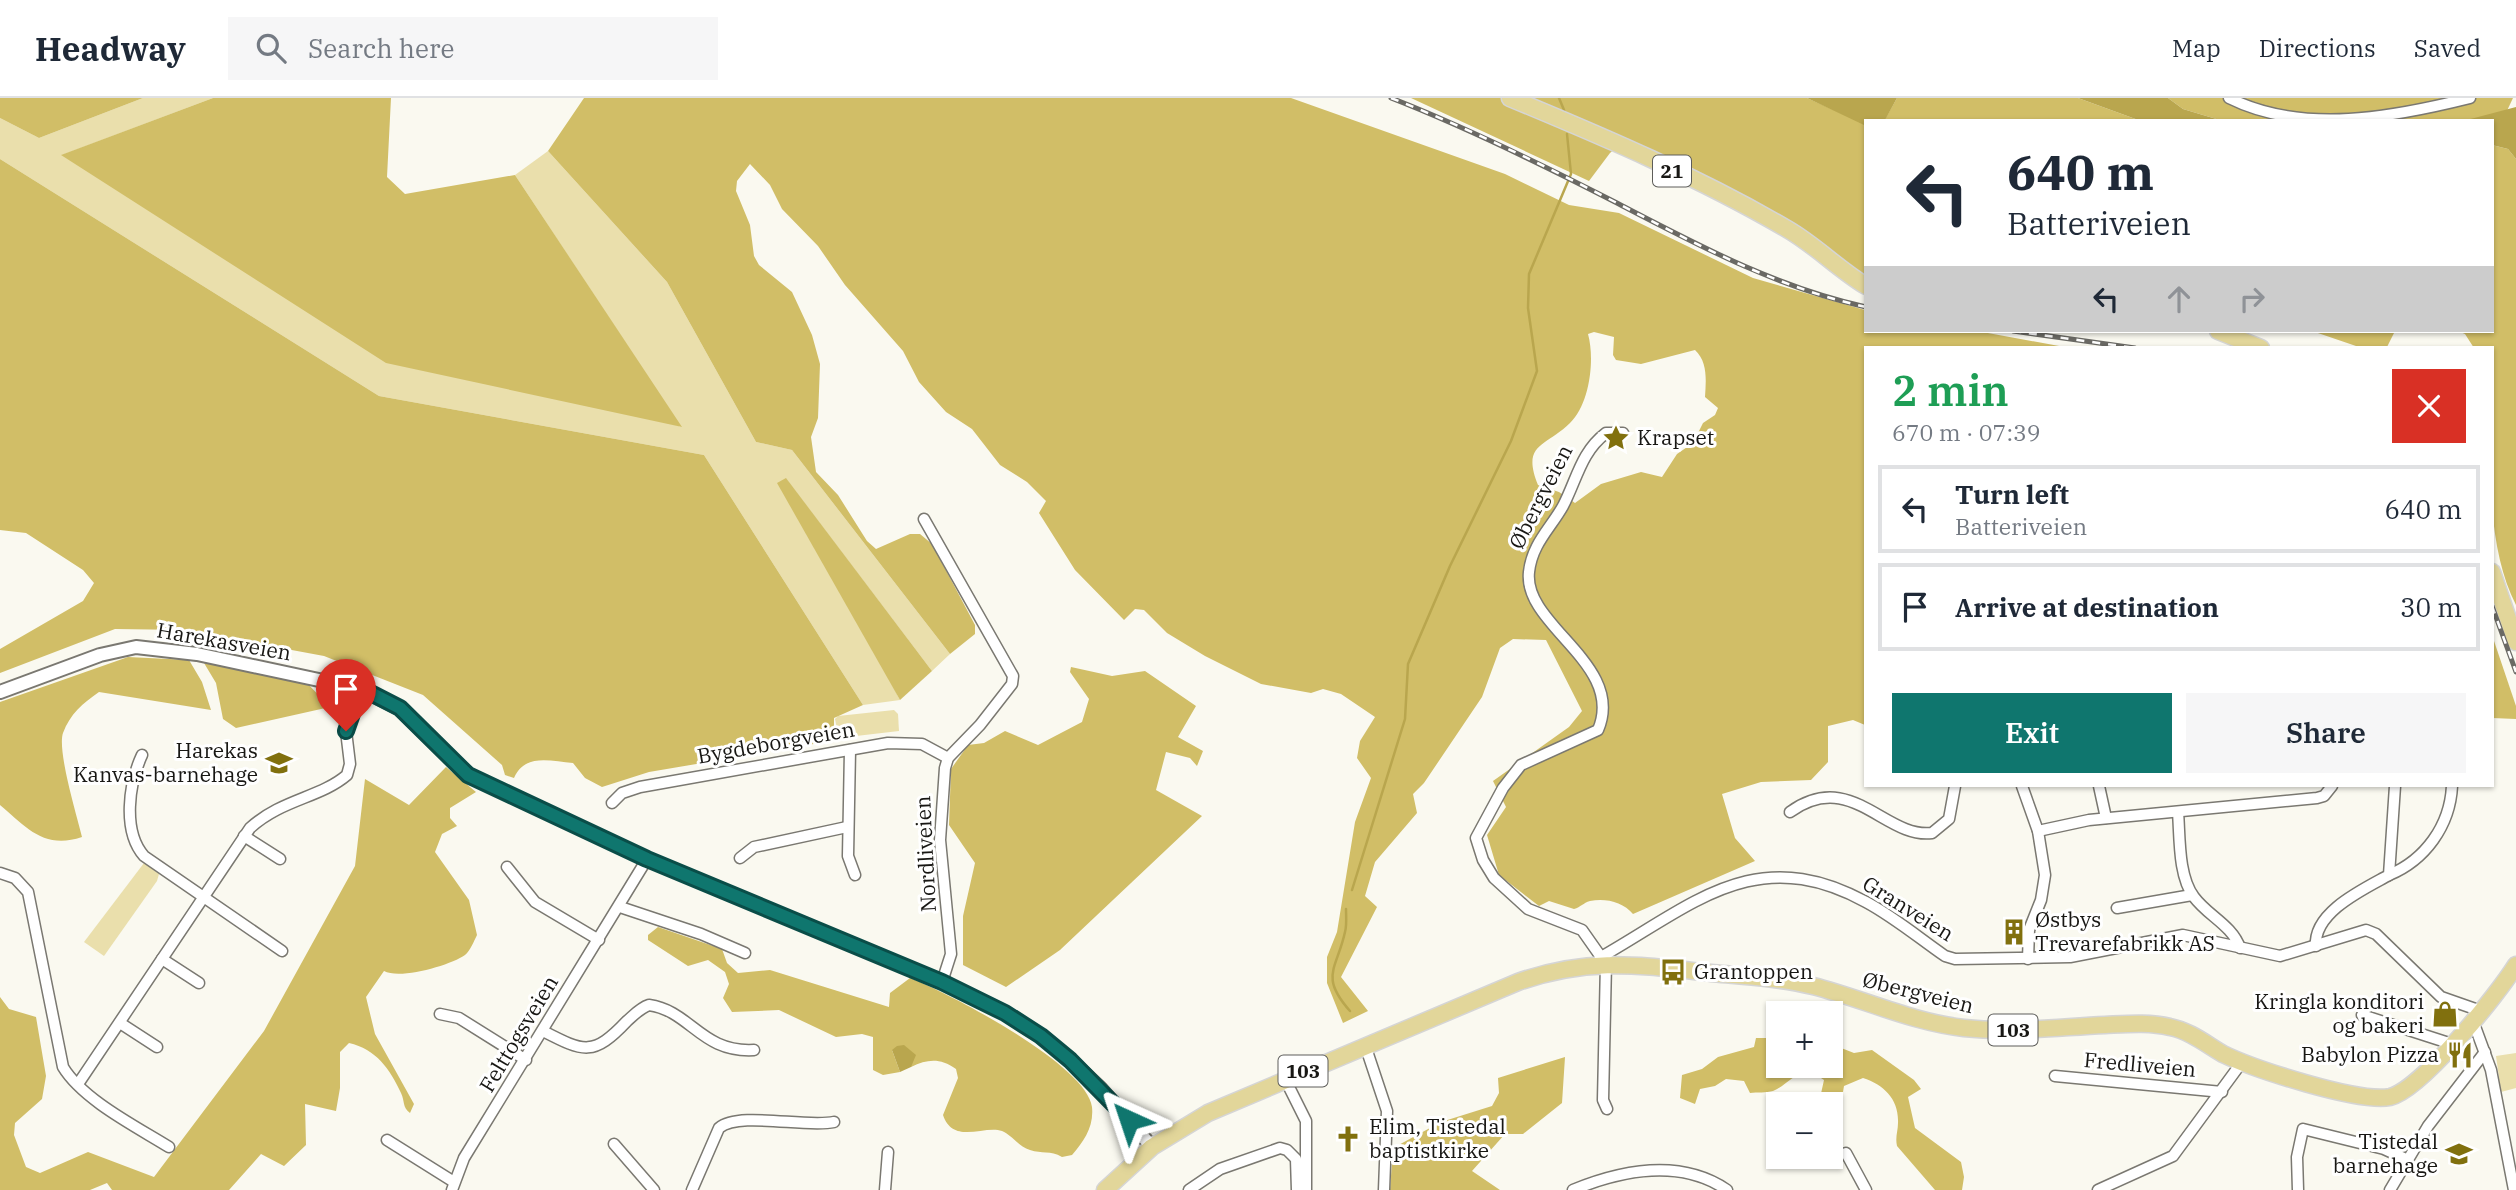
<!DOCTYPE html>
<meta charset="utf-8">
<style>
:root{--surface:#fff;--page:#f6f6f7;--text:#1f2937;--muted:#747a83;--line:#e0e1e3;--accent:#0f766e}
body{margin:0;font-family:"IBM Plex Serif",serif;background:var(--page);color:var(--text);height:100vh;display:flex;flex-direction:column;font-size:26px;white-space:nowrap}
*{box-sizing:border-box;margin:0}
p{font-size:23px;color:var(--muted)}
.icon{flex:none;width:38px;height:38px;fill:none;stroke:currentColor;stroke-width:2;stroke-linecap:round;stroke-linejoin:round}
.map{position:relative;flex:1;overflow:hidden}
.side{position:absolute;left:1864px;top:248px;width:630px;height:441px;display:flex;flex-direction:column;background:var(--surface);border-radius:0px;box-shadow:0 2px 5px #0004}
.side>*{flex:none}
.guide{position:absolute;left:1864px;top:21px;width:630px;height:214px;border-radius:0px;box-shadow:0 2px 5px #0004;background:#fff;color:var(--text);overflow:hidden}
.controls{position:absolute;left:1766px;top:903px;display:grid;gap:14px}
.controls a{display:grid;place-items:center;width:77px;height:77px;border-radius:0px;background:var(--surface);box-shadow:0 2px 5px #0004;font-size:35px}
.pin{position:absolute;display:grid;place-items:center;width:60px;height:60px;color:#fff;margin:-72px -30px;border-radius:50% 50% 50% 0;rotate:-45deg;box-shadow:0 0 7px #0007}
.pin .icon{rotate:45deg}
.me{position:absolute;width:77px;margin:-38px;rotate:318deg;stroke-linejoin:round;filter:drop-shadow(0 0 5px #0008)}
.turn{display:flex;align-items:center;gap:24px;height:147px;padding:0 28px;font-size:32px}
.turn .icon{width:91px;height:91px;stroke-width:2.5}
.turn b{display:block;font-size:49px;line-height:60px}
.lanes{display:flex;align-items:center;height:66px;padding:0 28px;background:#0003;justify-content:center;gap:35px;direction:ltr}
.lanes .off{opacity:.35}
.round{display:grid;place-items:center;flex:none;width:74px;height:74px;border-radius:0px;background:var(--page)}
.summary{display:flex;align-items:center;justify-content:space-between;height:119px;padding:0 28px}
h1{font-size:42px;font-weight:600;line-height:52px;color:#1e9e55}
.cta{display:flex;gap:14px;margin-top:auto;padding:14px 28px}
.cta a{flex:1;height:80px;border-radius:0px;background:var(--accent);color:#fff;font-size:28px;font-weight:600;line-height:80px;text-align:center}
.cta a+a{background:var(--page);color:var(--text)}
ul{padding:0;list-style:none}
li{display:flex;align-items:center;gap:21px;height:88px;margin:0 14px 10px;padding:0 14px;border:4px solid var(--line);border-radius:0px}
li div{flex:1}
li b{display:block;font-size:26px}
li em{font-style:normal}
header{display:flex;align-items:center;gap:42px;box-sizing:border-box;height:98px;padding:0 35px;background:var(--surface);border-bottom:2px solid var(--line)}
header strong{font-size:33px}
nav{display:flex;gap:38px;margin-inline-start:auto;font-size:24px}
.search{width:490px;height:63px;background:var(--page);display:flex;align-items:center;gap:18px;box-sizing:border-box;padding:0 24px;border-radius:0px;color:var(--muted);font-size:26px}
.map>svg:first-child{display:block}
.green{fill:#eadfac}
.forest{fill:#d1be67;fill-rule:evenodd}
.water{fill:#b9a64e}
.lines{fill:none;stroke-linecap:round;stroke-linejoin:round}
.stream{stroke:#b9a64e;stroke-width:2.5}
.minor-casing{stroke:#7a7871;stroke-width:13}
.tertiary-casing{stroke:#7a7871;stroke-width:16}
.primary-casing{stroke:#d5d5d5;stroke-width:19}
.minor{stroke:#fff;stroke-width:10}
.tertiary{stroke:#fff;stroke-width:12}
.primary{stroke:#e2d69a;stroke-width:16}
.rail-casing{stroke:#6a6964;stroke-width:5}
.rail{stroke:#fff;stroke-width:2.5;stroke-dasharray:8;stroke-linecap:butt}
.route-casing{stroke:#0a4d48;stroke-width:18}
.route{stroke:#0f766e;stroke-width:12}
.labels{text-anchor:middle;stroke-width:6;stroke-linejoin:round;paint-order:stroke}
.shield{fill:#fff;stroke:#5d5d5a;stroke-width:2}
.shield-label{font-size:19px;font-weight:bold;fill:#181714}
.poi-label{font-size:21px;fill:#181714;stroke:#fff;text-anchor:start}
.street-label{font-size:21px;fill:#181714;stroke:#fff}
</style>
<header>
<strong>Headway</strong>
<div class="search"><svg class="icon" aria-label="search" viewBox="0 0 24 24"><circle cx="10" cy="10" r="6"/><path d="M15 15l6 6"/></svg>Search here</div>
<nav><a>Map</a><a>Directions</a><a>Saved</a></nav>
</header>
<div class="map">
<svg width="2516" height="1092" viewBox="0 0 2516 1092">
<rect width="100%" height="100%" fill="#faf9f0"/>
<g class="green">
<polygon points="143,0 213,0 62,57 681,329 515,77 548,53 667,184 756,344 792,352 950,556 932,573 786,381 900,602 863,607 704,357 379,298 0,61 0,20 39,40"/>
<polygon points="894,612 898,616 899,633 839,640 835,621 838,618"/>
<polygon points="144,765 159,776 157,783 104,858 84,844"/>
<polygon points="2516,955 2516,990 2501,994 2496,958"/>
</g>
<g class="forest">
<polygon points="0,0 143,0 39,40 0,20"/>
<polygon points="213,0 391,0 387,79 405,96 515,77 682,329 386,265 61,57"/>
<path d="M584,0H1291L1505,76L1569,107L1619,115L1753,180L1865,212L1866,233H1977L2070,250H1866L1865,627L1853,622L1828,628V664L1811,682L1761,684L1722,696L1735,740L1755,763L1633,816C1623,804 1606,800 1590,803C1583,805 1581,809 1574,811L1549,803L1539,808L1499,777L1487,737L1506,709L1493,683L1569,629L1582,613L1546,542L1513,541L1500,550L1482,599L1424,685L1413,696L1417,715L1375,764L1365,798L1377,809L1341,879L1368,913L1343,925L1327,885V859L1337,834L1355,724L1371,680L1357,660L1360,643L1375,619L1341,596L1323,591L1311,595L1261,586L1205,558L1167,535L1144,512L1135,511L1124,522L1075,472L1039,415L1046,403L1027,384L1000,367L972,331L946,314L919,284L903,253L845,187L818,148L782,111L770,87L750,66L737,83L736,93L750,127L754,158L759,167L792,194L812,237L820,266L818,320L811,339L816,374L838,397L867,443L876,451L910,436H920L932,446L975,527V536L950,556L792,352L756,344L667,184L548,53ZM1594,234L1614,239L1613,257L1616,262L1641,266L1695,252C1708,264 1706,283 1705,299L1718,310L1715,317L1703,325L1693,345L1677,356L1662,379L1641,374L1601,386L1575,405L1559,394L1538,387C1521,345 1546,349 1570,325C1590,306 1595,261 1588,236Z"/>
<polygon points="1411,0 1807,0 1865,26 1865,179 1805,136 1622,44 1610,55 1589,83"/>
<polygon points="1897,0 2078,0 2141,23 1884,23"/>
<polygon points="2168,0 2513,0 2505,17 2492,23 2223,23 2183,11"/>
<path d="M2492,47L2508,51L2516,61V507C2480,437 2492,328 2492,250H2474L2465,236L2458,233H2492Z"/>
<path d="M0,61L379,298L704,357L863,607L834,620V642L772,654L742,648L720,662L649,674L602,689L585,680L573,665C550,663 525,655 514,680L505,677L502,667L423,597L324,558L185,532L115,531L0,575V551L83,503L94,485L83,472L26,435L0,432Z"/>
<polygon points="2312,233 2395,233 2387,249 2356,248"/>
<polygon points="786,380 932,573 900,602 777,385"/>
<polygon points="2492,537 2516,608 2516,621 2492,620"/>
<path d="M128,559L189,562L202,584L211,612L99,594C83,605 70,616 63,635C57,653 77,718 82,739C44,752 26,729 0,707V604Z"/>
<polygon points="204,565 307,585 330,609 236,630 223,621 216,585"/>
<polygon points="1071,569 1112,578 1145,573 1196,608 1178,639 1203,653 1197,668 1190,660 1166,654 1156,692 1202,718 1060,852 1006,889 963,867 963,818 975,765 949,727 951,671 968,647 984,645 1005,633 1038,647 1082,624 1089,601 1070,574"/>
<path d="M446,669L476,694L450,710V720L457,728L442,736L435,754L469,802L477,837C474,843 470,853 465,857C451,867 400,882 384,873L366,899L375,936L414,1006L410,1015C402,1009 405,1003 401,995C390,971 376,951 349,945L340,954V990L336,1013L305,1006L306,1047L284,1068L261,1056L229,1092H112L107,1085L90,1092H0V899L9,911L36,919L46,978L42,1001L15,1025L14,1037L26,1069L40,1075L88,1054L154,1079L264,933L355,768L365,681L409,707Z"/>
<path d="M658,829L722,851L727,865L738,875L770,872L889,909L890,895L910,880C949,895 1087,967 1092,1009C1094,1029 1084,1043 1072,1057L1062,1059C1050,1052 1042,1056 1030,1052C1019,1049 1012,1037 1002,1033C984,1027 953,1047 943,1017L958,980L956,971C940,960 928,961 911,969L892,952L900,974L883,977L873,972V939L862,936L836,939L779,912L732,914L723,900L729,886L725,874L708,862L688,868L648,842V837Z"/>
<path d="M1756,940H1778V968H1830L1831,946L1854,955L1872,952L1914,982L1921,991L1908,999L1915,1030L1961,1064L1964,1079L1962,1092H1935L1897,1048C1895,1039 1898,1033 1898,1025C1899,1001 1884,987 1863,980L1844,988L1840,1012L1831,1011L1830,1006H1823L1820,1000L1824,982C1799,964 1791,986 1773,993C1766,995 1757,994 1750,995L1744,983L1726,981L1715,988L1700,991L1695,1006L1680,1000L1682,977L1702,971L1718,959L1754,949Z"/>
<polygon points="1565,959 1562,1005 1523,1036 1505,1036 1472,1073 1500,1092 1390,1092 1393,1050 1441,1024 1492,1008 1499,995 1498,980"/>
</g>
<g class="water">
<polygon points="1807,0 1897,0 1885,22 1866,23 1864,27"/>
<polygon points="2078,0 2168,0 2183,11 2223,23 2141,23"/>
<polygon points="2516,9 2516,61 2508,51 2492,47 2492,23 2463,23"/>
<polygon points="904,947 916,957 911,969 900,974 892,952 897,948"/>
</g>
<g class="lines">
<g class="stream">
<polyline points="1559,0 1564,12"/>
<polyline points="1352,792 1405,621 1408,566 1450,468 1511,343 1537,273 1528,210 1529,176 1571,76 1567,36"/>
<path d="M1346,811C1346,818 1347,827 1345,834C1337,871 1319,878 1350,913"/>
</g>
<g class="minor-casing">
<g id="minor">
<path d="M2229,0C2303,37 2394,19 2470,0"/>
<polyline points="924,421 1013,578 1012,586 980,627 948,660 945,670 940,742 951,856 942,884"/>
<polyline points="850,652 848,758 855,777"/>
<path d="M142,657C129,685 122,733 144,758L282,853"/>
<polyline points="2022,688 2038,733 2045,777 2041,802 2029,832 2028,861"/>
<polyline points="2099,688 2106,720"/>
<polyline points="612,705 622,695 640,689 888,645 922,646 948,660"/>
<path d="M1790,714C1851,670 1885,741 1932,735L1949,721L1955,688"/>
<path d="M2178,714C2180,739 2178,778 2194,799C2208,818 2232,827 2240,850"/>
<polyline points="2038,733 2089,722 2317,700 2324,698 2332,688"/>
<polyline points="244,738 280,761"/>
<polyline points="740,760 754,749 847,729"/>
<polyline points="507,769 535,804 599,842"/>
<path d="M0,775L15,780L28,794L63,969C83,1002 137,1029 169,1049"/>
<path d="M2389,777C2425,762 2450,728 2452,688"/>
<polyline points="620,809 701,836 745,855"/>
<polyline points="2117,810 2192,797"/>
<path d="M2316,848C2313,814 2364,791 2389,777L2395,688"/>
<path d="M1601,859L1582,832L1528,811L1494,780L1483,762L1476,740L1503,690L1521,667L1598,632C1626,566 1523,528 1529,474C1532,446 1550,431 1563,408C1577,381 1581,354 1606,335H1623"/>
<polyline points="162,861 199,885"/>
<polyline points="1606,865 1603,1002 1607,1011"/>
<path d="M1597,866L1601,859C1694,806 1756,744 1866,804C1894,819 1919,840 1945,858L1955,861L2070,859L2183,837L2280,858L2366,832L2376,836L2441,899L2481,913"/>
<polyline points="440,916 459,920 526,962"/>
<polyline points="2362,917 2452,946"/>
<polyline points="2473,923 2491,972 2514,1092"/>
<polyline points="120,925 157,949"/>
<path d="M543,933C584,954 593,959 627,923C634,917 640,910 649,907C691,913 701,955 754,952"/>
<polyline points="1365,947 1387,1013 1384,1092"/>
<polyline points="2055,978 2222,994"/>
<polyline points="1285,981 1306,1023 1306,1092"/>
<path d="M78,986L250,730C282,701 320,700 347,677L350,666L346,633L361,591"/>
<polyline points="387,1042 454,1084"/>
<polyline points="614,1046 654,1092"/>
<polyline points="1846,1055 1866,1092"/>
<polyline points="452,1092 464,1060 647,761"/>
<path d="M692,1092L719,1030C739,1013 805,1030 834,1024"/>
<polyline points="885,1092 888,1054"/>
<polyline points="1189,1092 1220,1071 1280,1050 1287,1052 1296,1061 1297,1092"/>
<path d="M1573,1092C1622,1072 1680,1060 1727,1092"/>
<polyline points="2098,1092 2173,1058 2242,964"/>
<polyline points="2298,1092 2297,1059 2303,1031 2384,1051 2406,1061"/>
<polyline points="2390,1092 2428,1028 2485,954"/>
</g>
</g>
<g class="tertiary-casing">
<polyline id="tertiary" points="0,594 100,557 136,549 197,556 361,591 399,610 468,677 647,761 942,884 1005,915 1041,938 1070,962 1100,990 1152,1049"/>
</g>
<g class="primary-casing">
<g id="primary">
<path d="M1510,0C1604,39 1700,80 1787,131C1815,147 1838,171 1866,188"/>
<polyline points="2218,233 2261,250"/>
<polyline points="2492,474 2516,544"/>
<path d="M1105,1092L1152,1049L1208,1015L1518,884C1589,859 1638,867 1711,875C1745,878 1780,880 1813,888C1864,901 1911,924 1964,930C2011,935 2059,929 2105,927C2127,926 2149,924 2170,929C2190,933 2206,946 2223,956C2254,971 2358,1005 2390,999C2421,992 2498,896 2516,867"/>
</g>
</g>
<use href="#minor" class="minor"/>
<use href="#tertiary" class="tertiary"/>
<use href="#primary" class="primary"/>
<g class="rail-casing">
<g id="rail">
<path d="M1391,0C1468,30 1541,66 1615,104C1696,146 1775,189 1866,209"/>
<polyline points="2013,233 2135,250"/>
<polyline points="2492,508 2516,574"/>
</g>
</g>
<use href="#rail" class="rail"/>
</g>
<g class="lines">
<g class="route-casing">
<polyline id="route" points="346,633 361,590 400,610 468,677 647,761 942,884 1005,915 1041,938 1070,962 1129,1022"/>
</g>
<use href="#route" class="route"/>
</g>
<defs>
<g id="sight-bare" transform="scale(2.1)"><path d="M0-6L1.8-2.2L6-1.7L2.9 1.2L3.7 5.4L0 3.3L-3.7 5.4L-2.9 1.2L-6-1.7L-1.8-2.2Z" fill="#81700e" stroke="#fff" stroke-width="2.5" paint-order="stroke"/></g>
<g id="school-bare" transform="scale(2.1)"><path d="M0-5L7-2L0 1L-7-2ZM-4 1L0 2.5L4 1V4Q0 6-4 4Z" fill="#81700e" stroke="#fff" stroke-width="2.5" paint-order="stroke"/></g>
<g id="building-bare" transform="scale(2.1)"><path d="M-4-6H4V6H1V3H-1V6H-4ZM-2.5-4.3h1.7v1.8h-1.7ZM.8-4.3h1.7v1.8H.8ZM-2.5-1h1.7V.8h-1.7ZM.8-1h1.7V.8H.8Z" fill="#81700e" stroke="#fff" stroke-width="2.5" paint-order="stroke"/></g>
<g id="bus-bare" transform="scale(2.1)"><path d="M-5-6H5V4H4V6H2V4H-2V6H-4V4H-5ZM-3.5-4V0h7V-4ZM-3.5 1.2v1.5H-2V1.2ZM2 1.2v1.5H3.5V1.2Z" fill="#81700e" stroke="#fff" stroke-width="2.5" paint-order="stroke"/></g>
<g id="shop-bare" transform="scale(2.1)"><path d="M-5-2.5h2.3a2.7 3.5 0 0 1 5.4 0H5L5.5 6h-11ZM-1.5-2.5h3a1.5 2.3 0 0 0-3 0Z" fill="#81700e" stroke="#fff" stroke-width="2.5" paint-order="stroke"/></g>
<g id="restaurant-bare" transform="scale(2.1)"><path d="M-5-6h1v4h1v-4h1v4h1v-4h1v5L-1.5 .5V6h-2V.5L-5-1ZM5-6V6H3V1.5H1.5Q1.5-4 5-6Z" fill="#81700e" stroke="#fff" stroke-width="2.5" paint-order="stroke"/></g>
<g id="church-bare" transform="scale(2.1)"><path d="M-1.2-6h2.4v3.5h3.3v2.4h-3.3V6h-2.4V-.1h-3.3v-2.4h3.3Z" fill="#81700e" stroke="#fff" stroke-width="2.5" paint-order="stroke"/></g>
</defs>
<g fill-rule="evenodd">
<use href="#sight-bare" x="1616" y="340"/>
<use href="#school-bare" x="279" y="665"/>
<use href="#building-bare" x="2014" y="834"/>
<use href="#bus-bare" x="1673" y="874"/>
<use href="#shop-bare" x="2445" y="916"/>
<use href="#restaurant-bare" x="2460" y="957"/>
<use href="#church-bare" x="1348" y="1041"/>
<use href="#school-bare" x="2459" y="1056"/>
</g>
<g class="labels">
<g class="shield">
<rect x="1653" y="57.5" width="38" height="31" rx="5"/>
<rect x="1988.5" y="916.5" width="49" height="31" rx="5"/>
<rect x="1278.5" y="957.5" width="49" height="31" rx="5"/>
</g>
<g class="shield-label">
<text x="1672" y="80">21</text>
<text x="2013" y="939">103</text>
<text x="1303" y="980">103</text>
</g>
<g class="poi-label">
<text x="1637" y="347">Krapset</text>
<text x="258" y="660" text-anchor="end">Harekas<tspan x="258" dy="24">Kanvas-barnehage</tspan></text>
<text x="2035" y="829">Østbys<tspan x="2035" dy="24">Trevarefabrikk AS</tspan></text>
<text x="1694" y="881">Grantoppen</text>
<text x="2424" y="911" text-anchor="end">Kringla konditori<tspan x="2424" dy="24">og bakeri</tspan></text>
<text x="2439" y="964" text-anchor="end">Babylon Pizza</text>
<text x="1369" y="1036">Elim, Tistedal<tspan x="1369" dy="24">baptistkirke</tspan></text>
<text x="2438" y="1051" text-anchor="end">Tistedal<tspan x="2438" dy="24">barnehage</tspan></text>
</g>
<g class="street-label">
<text transform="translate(1541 399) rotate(-63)" y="7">Øbergveien</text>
<text transform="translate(224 544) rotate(10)" y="7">Harekasveien</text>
<text transform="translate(776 645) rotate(-10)" y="7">Bygdeborgveien</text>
<text transform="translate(926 756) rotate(-93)" y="7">Nordliveien</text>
<text transform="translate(1908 811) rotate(32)" y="7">Granveien</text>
<text transform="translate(1918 895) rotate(14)" y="7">Øbergveien</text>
<text transform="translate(519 936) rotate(-59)" y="7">Felttogsveien</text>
<text transform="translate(2140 967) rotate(5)" y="7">Fredliveien</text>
</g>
</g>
</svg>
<div class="controls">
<a>+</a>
<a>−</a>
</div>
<div class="pin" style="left:346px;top:633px;background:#d93025"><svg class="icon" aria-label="arrive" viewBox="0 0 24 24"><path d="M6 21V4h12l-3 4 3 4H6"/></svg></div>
<svg class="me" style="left:1129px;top:1022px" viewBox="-20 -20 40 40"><path d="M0-17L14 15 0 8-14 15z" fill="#0f766e" stroke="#fff" stroke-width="4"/></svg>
<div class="guide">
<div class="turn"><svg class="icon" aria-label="left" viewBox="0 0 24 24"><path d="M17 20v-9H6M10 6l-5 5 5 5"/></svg><div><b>640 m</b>Batteriveien</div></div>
<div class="lanes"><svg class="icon" aria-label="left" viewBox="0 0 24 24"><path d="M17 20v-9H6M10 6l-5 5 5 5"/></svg><svg class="icon off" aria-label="ahead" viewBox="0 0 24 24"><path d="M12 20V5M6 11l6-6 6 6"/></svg><svg class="icon off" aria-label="right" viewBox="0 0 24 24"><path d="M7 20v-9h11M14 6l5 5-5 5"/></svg></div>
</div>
<section class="side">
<div class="summary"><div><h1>2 min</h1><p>670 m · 07:39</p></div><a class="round" style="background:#d93025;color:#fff"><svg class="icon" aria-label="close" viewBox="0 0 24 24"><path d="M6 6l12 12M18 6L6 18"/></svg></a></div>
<ul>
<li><svg class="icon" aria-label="left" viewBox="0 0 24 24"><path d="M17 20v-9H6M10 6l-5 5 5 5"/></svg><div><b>Turn left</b><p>Batteriveien</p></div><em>640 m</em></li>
<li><svg class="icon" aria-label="arrive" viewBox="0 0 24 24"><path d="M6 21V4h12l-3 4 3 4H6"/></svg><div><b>Arrive at destination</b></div><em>30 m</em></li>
</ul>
<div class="cta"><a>Exit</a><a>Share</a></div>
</section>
</div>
